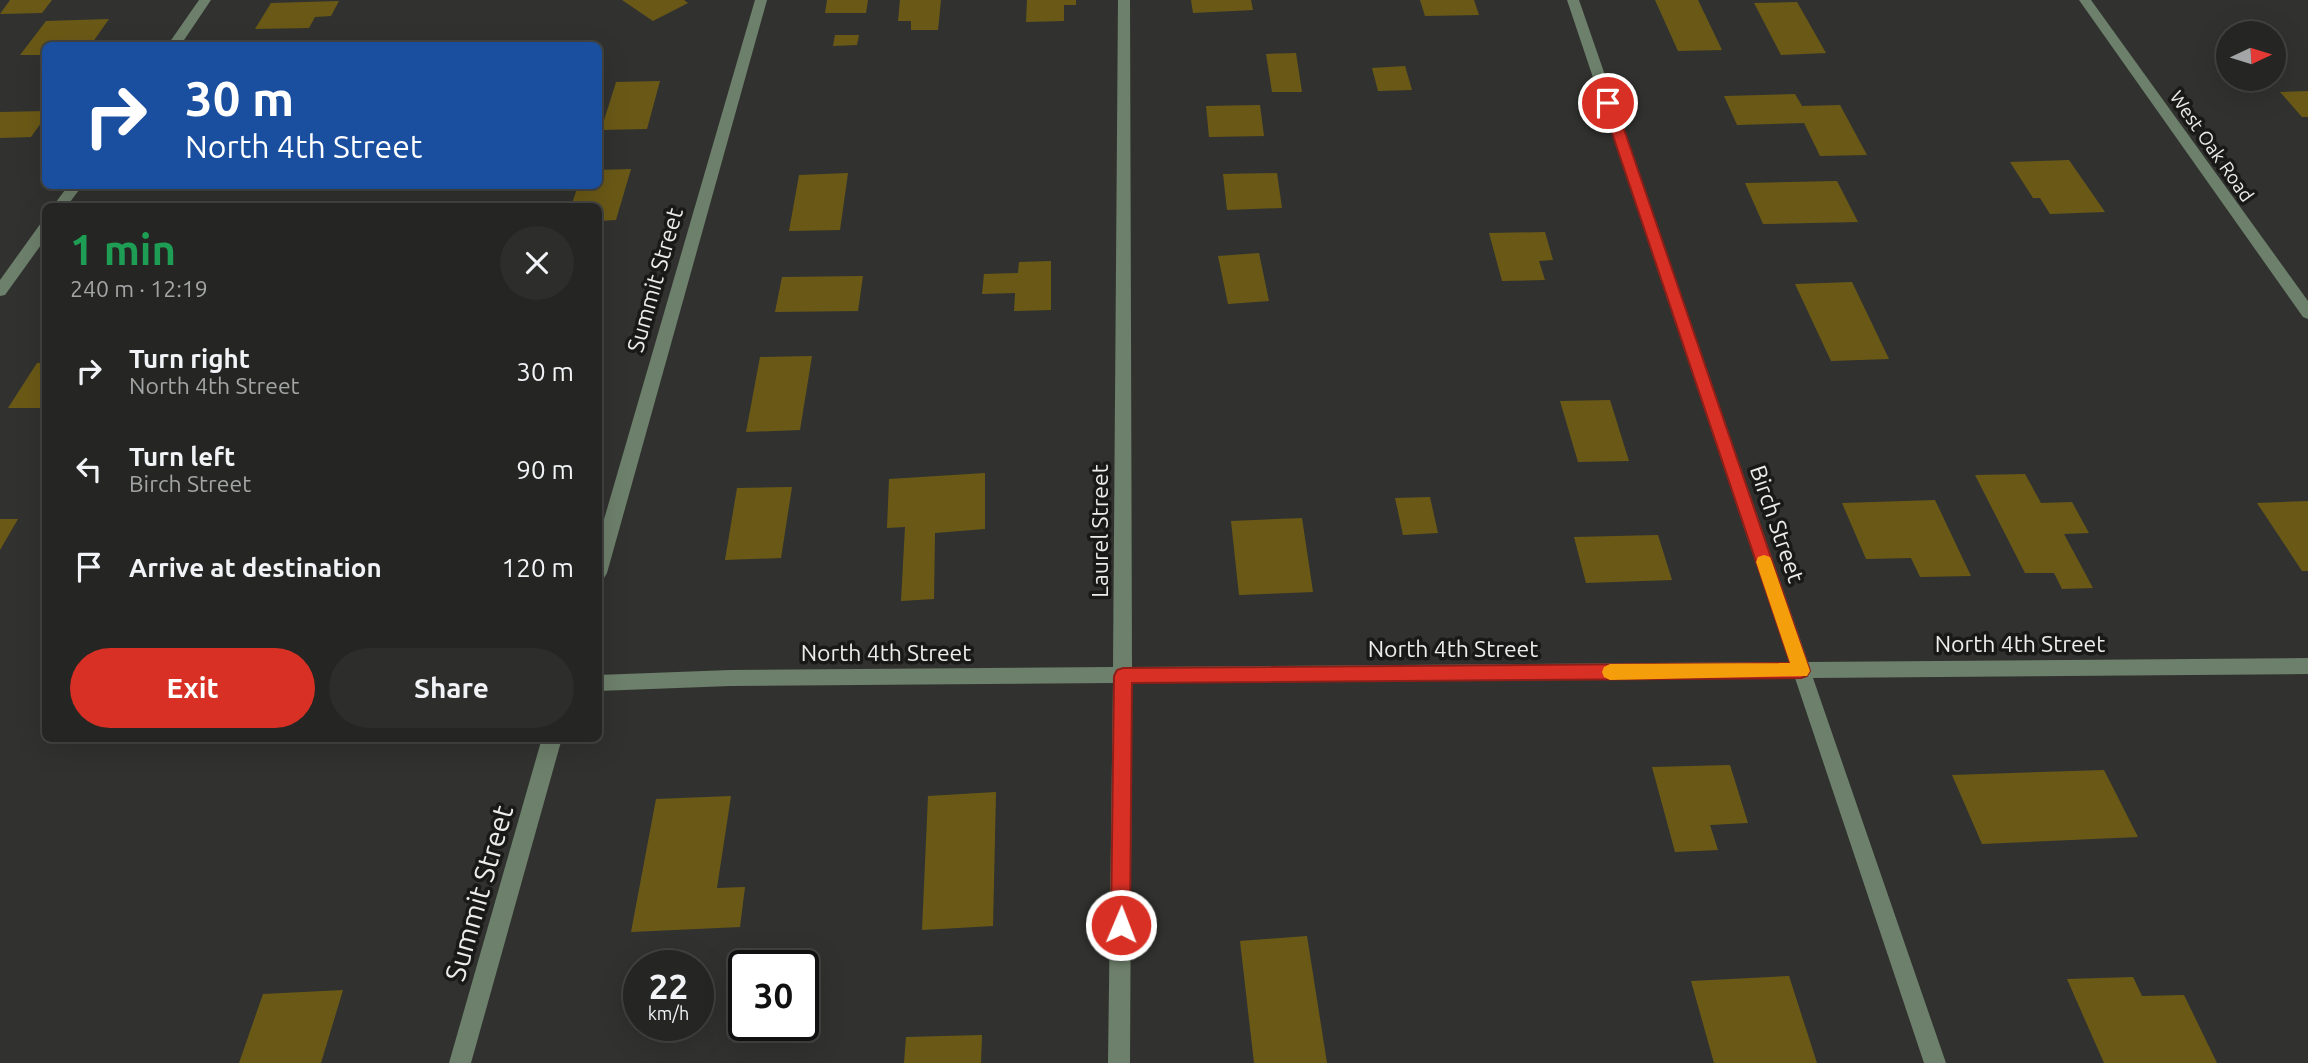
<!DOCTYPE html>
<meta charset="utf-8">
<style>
:root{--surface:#252623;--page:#2d2e2b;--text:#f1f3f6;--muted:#a3a5a6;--line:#424341;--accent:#d93025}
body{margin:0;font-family:Ubuntu,sans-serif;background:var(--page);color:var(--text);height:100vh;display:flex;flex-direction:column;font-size:26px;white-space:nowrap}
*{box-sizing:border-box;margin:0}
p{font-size:23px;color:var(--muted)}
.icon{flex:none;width:38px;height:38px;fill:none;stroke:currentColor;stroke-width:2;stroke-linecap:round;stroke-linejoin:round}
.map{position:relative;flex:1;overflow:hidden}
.drawer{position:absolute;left:42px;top:203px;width:560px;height:539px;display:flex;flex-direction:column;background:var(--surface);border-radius:10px;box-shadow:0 7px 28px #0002,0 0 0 2px var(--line)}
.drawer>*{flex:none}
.banner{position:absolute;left:42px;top:42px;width:560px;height:147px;border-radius:10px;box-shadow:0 7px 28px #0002,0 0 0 2px var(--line);background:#1a4fa0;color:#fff;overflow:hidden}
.needle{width:46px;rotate:86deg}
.tools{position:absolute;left:2216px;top:21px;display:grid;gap:14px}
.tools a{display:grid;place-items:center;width:70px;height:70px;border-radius:50%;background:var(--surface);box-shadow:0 7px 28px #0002,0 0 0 2px var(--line);font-size:35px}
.speed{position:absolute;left:623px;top:950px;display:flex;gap:14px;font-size:35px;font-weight:700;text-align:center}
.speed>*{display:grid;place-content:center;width:91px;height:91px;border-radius:50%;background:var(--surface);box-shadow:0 7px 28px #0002,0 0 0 2px var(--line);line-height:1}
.speed small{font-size:18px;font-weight:400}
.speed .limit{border:4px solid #111;border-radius:10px;background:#fff;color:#111}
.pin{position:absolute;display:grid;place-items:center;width:60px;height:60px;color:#fff;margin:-30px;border:4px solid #fff;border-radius:50%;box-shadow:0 2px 7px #0007}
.me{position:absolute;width:77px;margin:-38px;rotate:1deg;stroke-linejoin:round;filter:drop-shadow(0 0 5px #0008)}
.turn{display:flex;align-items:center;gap:24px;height:147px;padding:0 28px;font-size:32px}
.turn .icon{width:91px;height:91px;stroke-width:2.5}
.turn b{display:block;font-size:49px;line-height:60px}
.round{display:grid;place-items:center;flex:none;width:74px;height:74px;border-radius:37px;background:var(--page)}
.overview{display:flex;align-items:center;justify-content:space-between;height:119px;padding:0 28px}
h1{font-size:42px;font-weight:700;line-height:52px;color:#1e9e55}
.button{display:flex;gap:14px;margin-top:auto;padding:14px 28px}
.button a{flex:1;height:80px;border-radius:42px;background:var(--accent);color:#fff;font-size:28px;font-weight:700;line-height:80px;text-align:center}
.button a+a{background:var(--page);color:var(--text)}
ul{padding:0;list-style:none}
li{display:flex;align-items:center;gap:21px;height:98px;padding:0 28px}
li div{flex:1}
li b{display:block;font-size:26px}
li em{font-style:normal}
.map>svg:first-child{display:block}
.building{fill:#6a5916}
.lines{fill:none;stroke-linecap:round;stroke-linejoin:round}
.minor{fill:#6d806b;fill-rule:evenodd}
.route{fill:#d93025;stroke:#8d1f18;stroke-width:2}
.slow{fill:#f59e0b}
.labels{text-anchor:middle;stroke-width:7;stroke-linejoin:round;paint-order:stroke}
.far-street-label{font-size:19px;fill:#ececea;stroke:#191918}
.street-label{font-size:23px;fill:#ececea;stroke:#191918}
.near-street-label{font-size:28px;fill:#ececea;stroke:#191918}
</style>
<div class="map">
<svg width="2308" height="1063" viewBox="0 0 2308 1063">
<rect width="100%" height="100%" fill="#31322f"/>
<g class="building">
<polygon points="10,0 52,0 42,13 0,14"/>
<polygon points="622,0 684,0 688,3 653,21"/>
<polygon points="827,0 868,0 866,13 825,13"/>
<polygon points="900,0 941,0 938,30 911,30 911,21 898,21"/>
<polygon points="1027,0 1076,0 1076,5 1064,5 1064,21 1026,22"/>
<polygon points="1191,0 1251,0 1253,10 1193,13"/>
<polygon points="1420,0 1474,0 1479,15 1425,16"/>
<polygon points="1655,0 1698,0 1722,50 1678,51"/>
<polygon points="339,1 331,16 315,17 309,28 255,29 271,3"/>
<polygon points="1797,2 1826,53 1781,55 1754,3"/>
<polygon points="109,19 90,46 46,46 46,55 20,55 46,21"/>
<polygon points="835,35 859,35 857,45 833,46"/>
<polygon points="1296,53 1302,92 1272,92 1266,54"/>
<polygon points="1405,66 1412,90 1378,91 1372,68"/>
<polygon points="660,81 647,129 601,130 616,82"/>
<polygon points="2308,91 2308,117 2302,117 2280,92"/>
<polygon points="1795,94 1802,106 1840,105 1867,155 1820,156 1804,123 1737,125 1724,96"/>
<polygon points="1260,105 1264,136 1209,137 1206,106"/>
<polygon points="46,111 46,116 31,137 0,138 0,112"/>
<polygon points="2069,160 2105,212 2050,214 2040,198 2033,198 2010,162"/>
<polygon points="631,169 616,220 598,221 598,206 571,206 578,186 598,186 598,170"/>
<polygon points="848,173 840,230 789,231 799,175"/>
<polygon points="1277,173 1282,208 1227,210 1223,174"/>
<polygon points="1837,181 1858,222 1763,224 1745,183"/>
<polygon points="1545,232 1553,260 1539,261 1545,280 1502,281 1489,233"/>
<polygon points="1259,253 1269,301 1228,304 1218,256"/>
<polygon points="1051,261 1051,310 1014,311 1015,293 982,294 984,274 1018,273 1019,262"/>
<polygon points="863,276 858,311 775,312 782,277"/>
<polygon points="1852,282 1889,359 1831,361 1795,284"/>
<polygon points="812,356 800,430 746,432 760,357"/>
<polygon points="37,363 46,363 46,408 8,408"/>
<polygon points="1610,400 1629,461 1578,462 1560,401"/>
<polygon points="985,473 985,529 935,533 934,599 901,601 905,527 887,528 889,479"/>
<polygon points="2025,474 2041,503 2072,502 2089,533 2064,534 2093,588 2062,589 2054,573 2025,573 1975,475"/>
<polygon points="792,487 781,558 725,560 737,488"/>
<polygon points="1430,497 1438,533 1403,535 1395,498"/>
<polygon points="1935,500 1971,576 1920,577 1911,558 1866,559 1842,503"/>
<polygon points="2308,501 2308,571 2302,571 2257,503"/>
<polygon points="1302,518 1313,592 1239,595 1231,521"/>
<polygon points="0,519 18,519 0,550"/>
<polygon points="1658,535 1672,580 1586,583 1574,537"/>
<polygon points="1730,765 1748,823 1710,825 1718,850 1675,852 1652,767"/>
<polygon points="2104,770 2138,837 1982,844 1952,775"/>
<polygon points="996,792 993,926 922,930 928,796"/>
<polygon points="731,796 717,888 745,887 740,927 631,932 656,799"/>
<polygon points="1307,936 1327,1063 1254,1063 1240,941"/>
<polygon points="1789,976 1817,1063 1714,1063 1691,981"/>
<polygon points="2133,977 2142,996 2184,995 2217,1063 2104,1063 2067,979"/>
<polygon points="343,990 321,1063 239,1063 263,994"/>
<polygon points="982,1035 981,1063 904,1063 906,1037"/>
</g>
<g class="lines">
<g class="minor">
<polygon points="199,0 211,0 180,46 167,46"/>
<polygon points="755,0 767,0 607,573 604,578 598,580 598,540"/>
<polygon points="1118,0 1130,0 1132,667 1789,662 1567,0 1579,0 1808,662 2308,658 2308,674 1813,678 1946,1063 1924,1063 1795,678 1132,683 1130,1063 1108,1063 1113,683 730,686 598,691 598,675 730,670 1113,667"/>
<polygon points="2079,0 2091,0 2308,301 2308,319 2303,317"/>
<polygon points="68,186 82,186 67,206 53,206"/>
<polygon points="46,222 46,238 5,295 0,296 0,280 41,223"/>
<polygon points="542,738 562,738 471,1063 449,1063"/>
</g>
</g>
<polygon class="route" points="1608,99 1615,103 1810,671 1807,676 1801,678 1132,683 1130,925 1128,931 1121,934 1114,931 1111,925 1114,676 1117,670 1123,668 1790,663 1602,103"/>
<polygon class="slow" points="1764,555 1770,557 1772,562 1810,671 1807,676 1610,680 1604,677 1602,672 1604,667 1610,664 1790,663 1756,562 1758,557"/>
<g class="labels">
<g class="far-street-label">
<text transform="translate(2212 146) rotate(55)" y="7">West Oak Road</text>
</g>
<g class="street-label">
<text transform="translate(655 280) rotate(-74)" y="8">Summit Street</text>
<text transform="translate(1777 524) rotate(71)" y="8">Birch Street</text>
<text transform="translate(1100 531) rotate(-90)" y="8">Laurel Street</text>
<text x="2020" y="652">North 4th Street</text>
<text x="1453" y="657">North 4th Street</text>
<text x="886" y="661">North 4th Street</text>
</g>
<g class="near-street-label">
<text transform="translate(479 893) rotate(-74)" y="10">Summit Street</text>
</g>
</g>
</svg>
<div class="tools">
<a><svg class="needle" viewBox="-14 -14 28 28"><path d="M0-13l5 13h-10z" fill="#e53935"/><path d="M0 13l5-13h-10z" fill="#a3a5a6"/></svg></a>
</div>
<div class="speed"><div>22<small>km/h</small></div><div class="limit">30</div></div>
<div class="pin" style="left:1608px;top:103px;background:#d93025"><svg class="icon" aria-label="arrive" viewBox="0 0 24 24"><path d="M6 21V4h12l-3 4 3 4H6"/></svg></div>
<svg class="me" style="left:1121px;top:925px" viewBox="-20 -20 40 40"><circle r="17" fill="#d93025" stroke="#fff" stroke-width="3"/><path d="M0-11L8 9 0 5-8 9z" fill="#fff"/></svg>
<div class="banner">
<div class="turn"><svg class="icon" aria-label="right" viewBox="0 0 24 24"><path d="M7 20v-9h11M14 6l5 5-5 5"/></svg><div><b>30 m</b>North 4th Street</div></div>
</div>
<section class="drawer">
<div class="overview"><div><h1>1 min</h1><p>240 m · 12:19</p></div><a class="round"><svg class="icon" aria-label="close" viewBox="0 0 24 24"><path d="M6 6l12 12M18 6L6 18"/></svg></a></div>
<ul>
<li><svg class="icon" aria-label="right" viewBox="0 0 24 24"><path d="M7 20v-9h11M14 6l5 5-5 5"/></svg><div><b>Turn right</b><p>North 4th Street</p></div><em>30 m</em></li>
<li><svg class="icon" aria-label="left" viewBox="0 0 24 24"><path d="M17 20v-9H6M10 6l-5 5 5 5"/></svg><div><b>Turn left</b><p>Birch Street</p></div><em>90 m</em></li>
<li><svg class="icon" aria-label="arrive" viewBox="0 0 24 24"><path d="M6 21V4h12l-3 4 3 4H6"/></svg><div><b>Arrive at destination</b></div><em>120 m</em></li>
</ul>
<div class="button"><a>Exit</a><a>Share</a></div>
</section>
</div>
